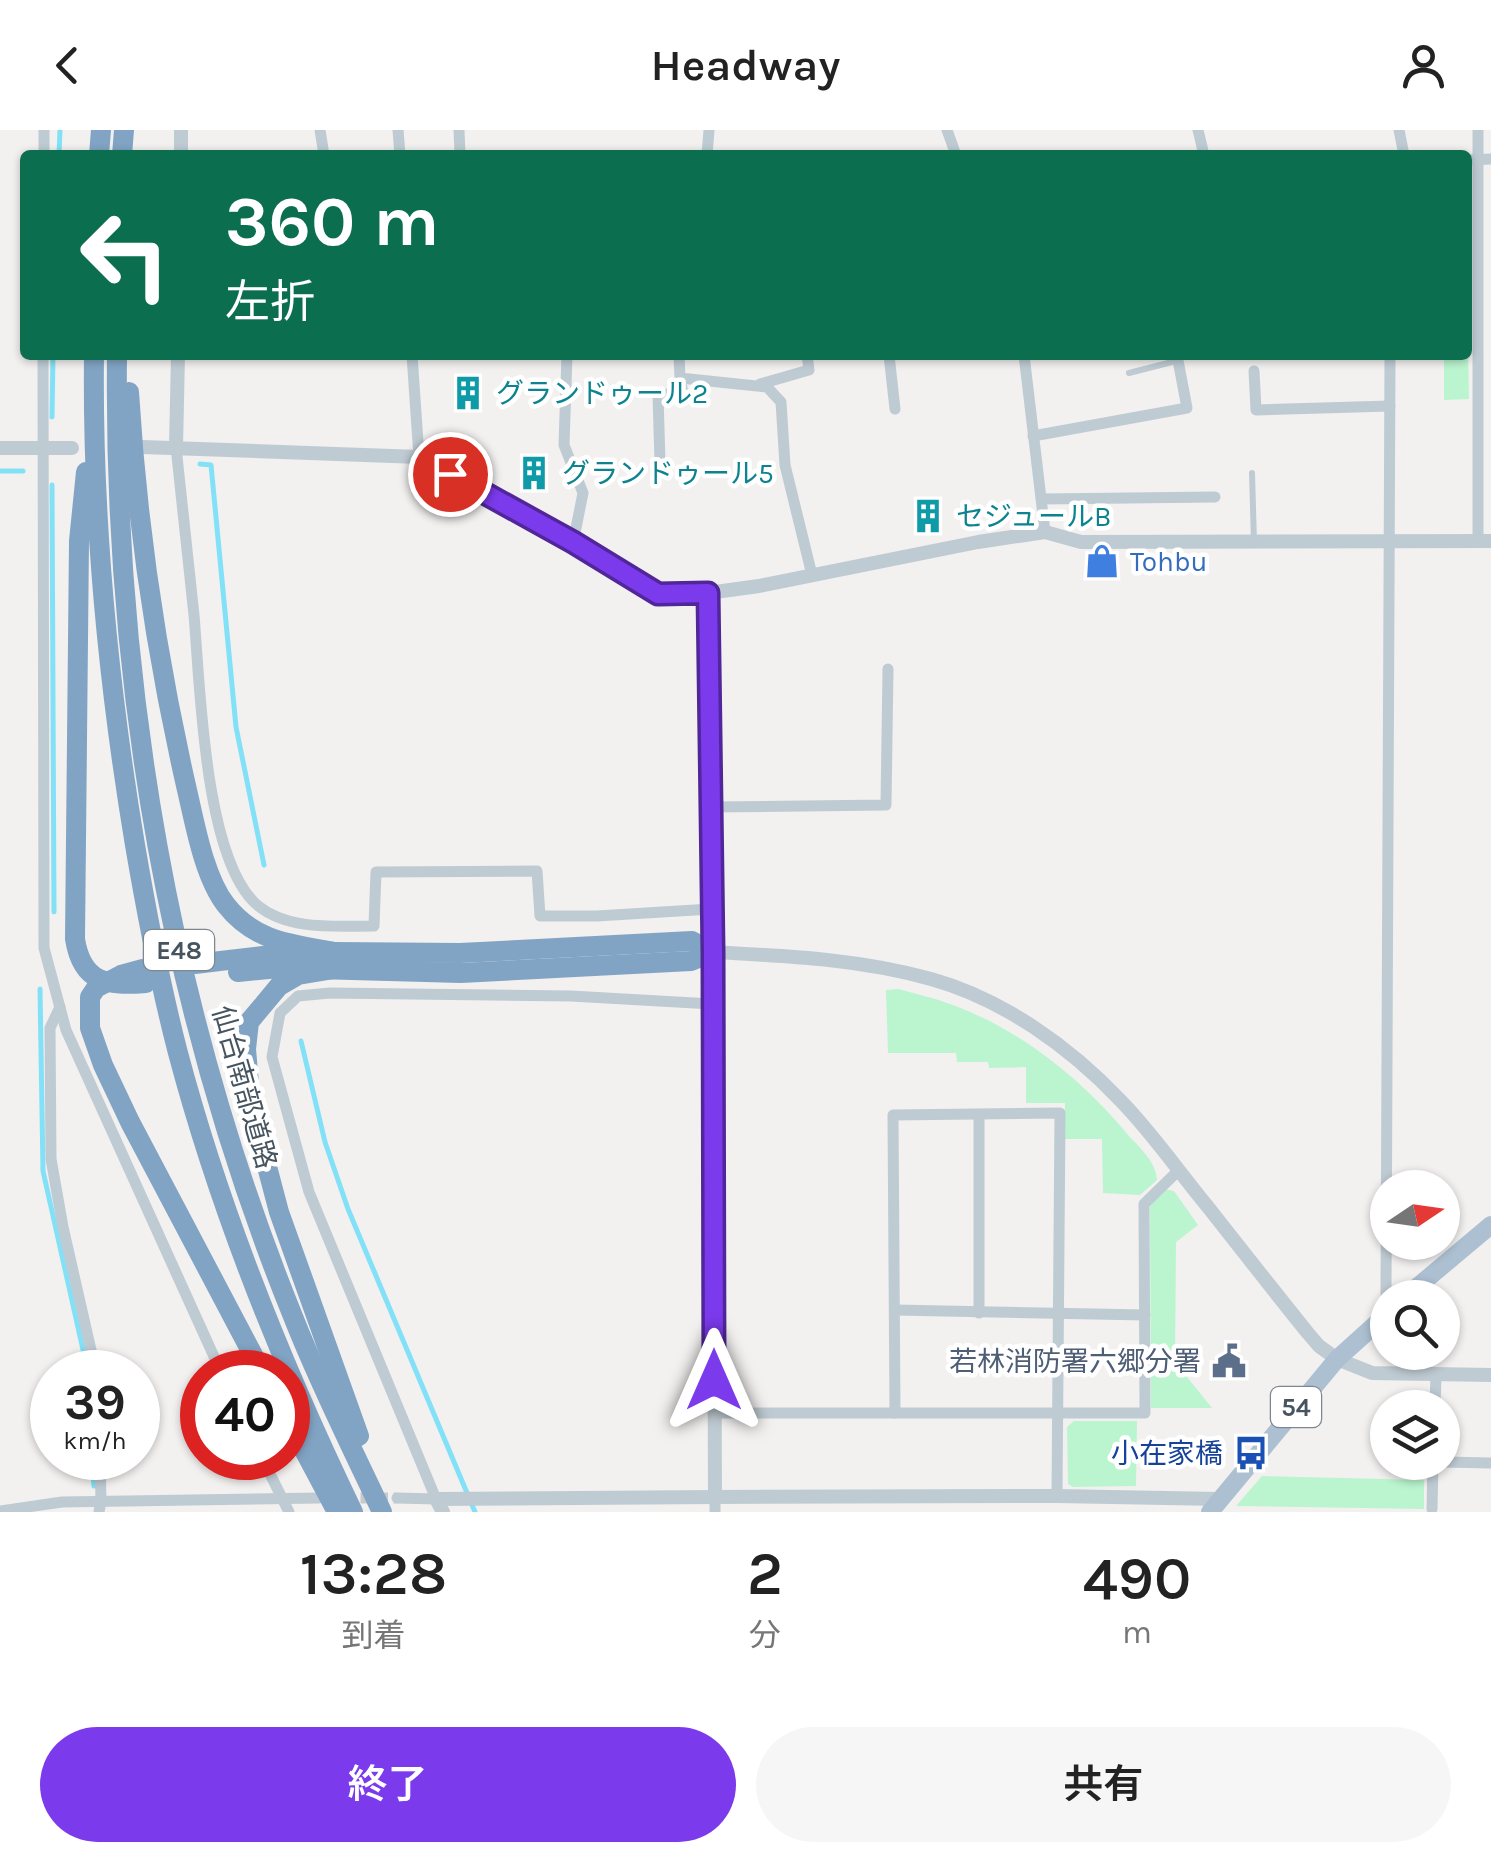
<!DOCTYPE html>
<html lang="ja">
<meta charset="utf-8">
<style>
:root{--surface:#fff;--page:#f6f6f6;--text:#222;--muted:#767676;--accent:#7c3aed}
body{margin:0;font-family:Karla,"Noto Sans JP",sans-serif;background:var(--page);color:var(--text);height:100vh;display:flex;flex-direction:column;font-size:38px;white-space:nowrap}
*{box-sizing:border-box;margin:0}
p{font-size:32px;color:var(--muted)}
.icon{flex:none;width:55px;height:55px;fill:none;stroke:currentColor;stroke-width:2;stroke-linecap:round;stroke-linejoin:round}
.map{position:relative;height:1382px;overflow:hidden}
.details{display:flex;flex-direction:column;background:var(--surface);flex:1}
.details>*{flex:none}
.top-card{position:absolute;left:20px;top:20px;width:1452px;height:210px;border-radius:10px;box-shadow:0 2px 8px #0004;background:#0b6e4f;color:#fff;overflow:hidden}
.needle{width:65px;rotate:77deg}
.buttons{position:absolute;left:1370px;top:1040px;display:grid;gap:20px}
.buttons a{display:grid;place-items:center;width:90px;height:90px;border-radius:50%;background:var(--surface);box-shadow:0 2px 8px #0004;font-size:50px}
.speed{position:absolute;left:30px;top:1220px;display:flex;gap:20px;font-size:50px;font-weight:700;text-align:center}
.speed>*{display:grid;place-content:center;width:130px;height:130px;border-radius:50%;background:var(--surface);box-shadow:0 2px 8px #0004;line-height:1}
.speed small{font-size:25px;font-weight:400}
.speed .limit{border:15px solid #d22;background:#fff;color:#111}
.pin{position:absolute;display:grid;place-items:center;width:85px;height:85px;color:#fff;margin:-42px;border:5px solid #fff;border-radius:50%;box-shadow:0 2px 10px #0007}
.me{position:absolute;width:110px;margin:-55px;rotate:0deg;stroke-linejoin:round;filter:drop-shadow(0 0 8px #0008)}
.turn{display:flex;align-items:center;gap:35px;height:210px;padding:0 40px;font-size:45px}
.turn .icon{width:130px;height:130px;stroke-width:2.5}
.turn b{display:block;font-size:70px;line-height:85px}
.eta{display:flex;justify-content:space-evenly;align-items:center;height:170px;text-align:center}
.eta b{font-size:60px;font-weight:600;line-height:70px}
.primary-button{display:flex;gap:20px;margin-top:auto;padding:20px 40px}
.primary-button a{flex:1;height:115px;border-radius:60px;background:var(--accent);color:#fff;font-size:40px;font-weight:600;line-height:115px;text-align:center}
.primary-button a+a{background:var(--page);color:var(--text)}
header{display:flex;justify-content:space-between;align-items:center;height:130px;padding:0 40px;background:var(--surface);font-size:45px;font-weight:600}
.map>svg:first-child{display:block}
.green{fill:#baf5cf}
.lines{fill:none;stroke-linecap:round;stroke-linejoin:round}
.stream{stroke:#82e1f7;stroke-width:5}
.minor-tunnel{stroke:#c8c9cc;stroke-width:11;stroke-dasharray:11 5.5;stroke-linecap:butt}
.service{stroke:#bfcbd3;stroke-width:6}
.minor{stroke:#bfcbd3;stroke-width:11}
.tertiary{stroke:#bfcbd3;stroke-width:14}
.primary{stroke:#adc0d2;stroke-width:18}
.motorway{stroke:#82a4c4;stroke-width:20}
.route-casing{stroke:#51269a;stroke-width:25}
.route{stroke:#7c3aed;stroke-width:18}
.labels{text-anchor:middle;stroke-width:9;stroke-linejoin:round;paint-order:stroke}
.shield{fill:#fff;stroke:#7e8790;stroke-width:2.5}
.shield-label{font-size:25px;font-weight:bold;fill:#465460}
.culture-label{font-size:28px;fill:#0d838f;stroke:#fff;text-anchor:start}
.shop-label{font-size:28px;fill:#366cbe;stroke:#fff;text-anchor:start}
.street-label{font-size:28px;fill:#465460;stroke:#fff}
.service-label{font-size:28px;fill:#4e5e75;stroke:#fff;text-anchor:end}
.transit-label{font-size:28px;fill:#164399;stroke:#fff;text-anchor:end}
</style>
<header><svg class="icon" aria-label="back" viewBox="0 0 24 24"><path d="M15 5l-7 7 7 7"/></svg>Headway<svg class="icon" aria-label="person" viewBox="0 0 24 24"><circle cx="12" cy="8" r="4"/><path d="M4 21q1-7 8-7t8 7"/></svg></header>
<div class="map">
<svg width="1491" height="1382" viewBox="0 0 1491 1382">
<rect width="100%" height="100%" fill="#f3f0f0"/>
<g class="green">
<polygon points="1468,222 1469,269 1444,270 1444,225 1468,225"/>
<path d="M899,859C919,865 939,869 958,877C1025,903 1084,951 1129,1006C1141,1019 1156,1032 1157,1050L1140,1065L1103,1063L1102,1009H1065V973H1026V937L989,938L988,932H957L956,923H888L886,860Z"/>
<polygon points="1164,1059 1174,1061 1198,1095 1176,1112 1175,1232 1212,1278 1151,1278 1150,1076 1154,1066"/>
<polygon points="1074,1291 1137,1291 1136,1356 1073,1357 1068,1354 1067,1297"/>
<polygon points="1262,1346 1424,1350 1424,1379 1236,1376"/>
</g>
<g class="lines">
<g class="stream">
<polyline points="59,25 60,0"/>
<polyline points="52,287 53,225"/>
<polyline points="200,334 211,335 236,597 264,735"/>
<polyline points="0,341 23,341"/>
<polyline points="52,355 54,782"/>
<polyline points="40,859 43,1041 88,1242"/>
<polyline points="301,911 325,1012 348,1079 475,1382"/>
<polyline points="92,1328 94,1356"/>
</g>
<polyline class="minor-tunnel" points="344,1368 397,1368"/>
<g class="service">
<polyline points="1129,243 1176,231"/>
<polyline points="1252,343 1254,412"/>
<polyline points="1386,1327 1388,1293"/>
</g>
<g class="minor">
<polyline points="320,0 324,25"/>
<polyline points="398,0 400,25"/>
<polyline points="459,0 460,25"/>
<polyline points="947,0 956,25"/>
<polyline points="1198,0 1204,25"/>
<polyline points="1399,0 1404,25"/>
<polyline points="44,25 44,0"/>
<polyline points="707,25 709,0"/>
<polyline points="1468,30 1491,29"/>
<polyline points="43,225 44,818 66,900 221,1242"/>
<polyline points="412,225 419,327"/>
<polyline points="567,225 564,315 583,363 573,413"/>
<polyline points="679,225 680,248 767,257 781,272 785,335 812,445"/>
<polyline points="889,225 895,279"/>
<polyline points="1024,225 1045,402"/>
<polyline points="1390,225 1386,1164 1391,1168"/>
<polyline points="1254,241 1256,280 1390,276"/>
<polyline points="760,254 809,240 807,225"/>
<polyline points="1033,306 1187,278 1177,225"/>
<path d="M176,317C182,373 188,429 194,485C200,554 204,727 256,774C287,801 336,796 374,796L376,742L537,741L540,786H597L711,779"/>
<polyline points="660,333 658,265 683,263 680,248"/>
<polyline points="1042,369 1215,367"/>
<polyline points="1478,411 1478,0"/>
<polyline points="711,677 886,675 888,539"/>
<polyline points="60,877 50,898 51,1029 63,1097 96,1242"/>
<polyline points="895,1180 1145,1185"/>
<polyline points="979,1183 979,985"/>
<polyline points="1435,1278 1436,1244"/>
<polyline points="715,1283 1145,1283 1144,1074 1179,1040"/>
<polyline points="895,1283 893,985 1060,983 1057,1366"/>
<polyline points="262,1328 289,1382"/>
<polyline points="1442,1332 1491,1333"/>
<polyline points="397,1368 436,1369 309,1062 272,927 280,883 298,866 330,863 571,866 712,874"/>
<polyline points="1432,1379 1433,1332"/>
<polyline points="0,1381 62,1372 319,1368"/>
<polyline points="99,1382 101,1371 100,1328"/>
<polyline points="715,1382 715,1367"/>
</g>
<g class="tertiary">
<polyline points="181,25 181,0"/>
<polyline points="142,317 419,327 573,413 658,465 708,463 759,456 978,412 1045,402 1081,412 1491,411"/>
<polyline points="176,317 178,225"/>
<polyline points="0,318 72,318"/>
<polyline points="708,463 713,822 715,1367 1057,1366 1220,1369"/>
<path d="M713,822C787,826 860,829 931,849C1003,869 1070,917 1121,971C1153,1004 1179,1042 1208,1077C1241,1119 1274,1161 1307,1202L1319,1216L1337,1229L1372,1243L1491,1245"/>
<polyline points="443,1382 436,1369 715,1367"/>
</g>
<g class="primary">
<polyline points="1404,1168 1491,1095"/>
<polyline points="1210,1382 1337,1229 1388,1183"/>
</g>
<g class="motorway">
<polyline points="99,25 101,0"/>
<polyline points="122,25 124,0"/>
<path d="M94,225C92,390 108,553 135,715C147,785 160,854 178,923C220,1081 282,1235 353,1382"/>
<path d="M117,225C113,554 170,884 294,1189C320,1255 352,1318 382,1382"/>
<path d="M129,262C137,396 157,529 187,660C195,694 204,747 226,775C255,812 291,814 334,822"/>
<path d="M86,342L79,411L75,809C82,853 107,856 146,853"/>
<polyline points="195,834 271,825 334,822 460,823 692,811 713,822"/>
<polyline points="143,839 121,845 96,858 90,867 90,898 103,935 130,992 262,1242"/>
<polyline points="334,839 298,845 279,856 249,892 246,919 251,976 279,1082 359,1306"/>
<polyline points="238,842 279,838 461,843 691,831 713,822"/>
<polyline points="288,1290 337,1382"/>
</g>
</g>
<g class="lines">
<g class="route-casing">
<polyline id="route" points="450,344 573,412 658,464 708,463 713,822 714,1250"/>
</g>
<use href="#route" class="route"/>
</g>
<defs>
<g id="building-bare" transform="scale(2.7)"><path d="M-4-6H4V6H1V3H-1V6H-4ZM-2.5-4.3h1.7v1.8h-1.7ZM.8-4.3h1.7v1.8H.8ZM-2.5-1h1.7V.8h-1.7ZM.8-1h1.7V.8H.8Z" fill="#0f9aa8" stroke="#fff" stroke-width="2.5" paint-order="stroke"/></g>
<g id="shop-bare" transform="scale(2.7)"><path d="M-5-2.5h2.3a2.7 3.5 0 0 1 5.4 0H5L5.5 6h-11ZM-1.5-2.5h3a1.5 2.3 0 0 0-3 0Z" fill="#3f7fe0" stroke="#fff" stroke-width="2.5" paint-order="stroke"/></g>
<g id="civic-bare" transform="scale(2.7)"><path d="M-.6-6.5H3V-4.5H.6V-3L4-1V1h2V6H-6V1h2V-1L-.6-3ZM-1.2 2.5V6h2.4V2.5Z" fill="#5c6f8a" stroke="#fff" stroke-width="2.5" paint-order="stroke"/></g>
<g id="bus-bare" transform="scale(2.7)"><path d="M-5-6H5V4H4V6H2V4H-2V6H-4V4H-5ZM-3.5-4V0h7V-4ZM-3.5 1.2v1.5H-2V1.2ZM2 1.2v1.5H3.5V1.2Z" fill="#1a4fb4" stroke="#fff" stroke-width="2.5" paint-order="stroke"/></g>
</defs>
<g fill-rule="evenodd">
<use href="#building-bare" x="468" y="263"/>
<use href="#building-bare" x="534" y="343"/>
<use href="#building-bare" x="928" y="386"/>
<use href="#shop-bare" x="1102" y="431"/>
<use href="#civic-bare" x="1229" y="1231"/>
<use href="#bus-bare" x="1251" y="1323"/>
</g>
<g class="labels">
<g class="shield">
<rect x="144" y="800" width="70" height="40" rx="8"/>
<rect x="1271" y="1257" width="50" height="40" rx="8"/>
</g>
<g class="shield-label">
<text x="179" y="829">E48</text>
<text x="1296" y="1286">54</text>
</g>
<g class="culture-label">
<text x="496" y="273">グランドゥール2</text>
<text x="562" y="353">グランドゥール5</text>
<text x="956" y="396">セジュールB</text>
</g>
<g class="shop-label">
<text x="1130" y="441">Tohbu</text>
</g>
<g class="street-label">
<text transform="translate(245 957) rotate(74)" y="10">仙台南部道路</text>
</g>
<g class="service-label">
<text x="1201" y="1241">若林消防署六郷分署</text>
</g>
<g class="transit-label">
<text x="1223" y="1333">小在家橋</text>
</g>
</g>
</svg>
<div class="buttons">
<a><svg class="needle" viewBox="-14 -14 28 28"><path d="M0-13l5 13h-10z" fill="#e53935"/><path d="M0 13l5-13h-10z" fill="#767676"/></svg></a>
<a><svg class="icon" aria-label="search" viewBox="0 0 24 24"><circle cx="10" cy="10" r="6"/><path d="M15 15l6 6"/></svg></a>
<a><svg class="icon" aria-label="layers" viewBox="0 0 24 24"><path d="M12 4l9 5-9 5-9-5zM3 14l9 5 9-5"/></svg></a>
</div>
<div class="speed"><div>39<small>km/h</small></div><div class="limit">40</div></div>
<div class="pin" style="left:450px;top:344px;background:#d93025"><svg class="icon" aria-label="arrive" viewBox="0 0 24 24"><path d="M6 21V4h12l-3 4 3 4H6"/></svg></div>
<svg class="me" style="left:714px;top:1250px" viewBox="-20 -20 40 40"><path d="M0-17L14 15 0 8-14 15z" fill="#7c3aed" stroke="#fff" stroke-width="4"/></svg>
<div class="top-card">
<div class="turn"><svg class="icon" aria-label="left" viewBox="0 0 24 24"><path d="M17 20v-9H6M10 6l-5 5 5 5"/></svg><div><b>360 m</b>左折</div></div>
</div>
</div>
<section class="details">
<div class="eta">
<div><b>13:28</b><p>到着</p></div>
<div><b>2</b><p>分</p></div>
<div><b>490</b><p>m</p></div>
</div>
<div class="primary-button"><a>終了</a><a>共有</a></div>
</section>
